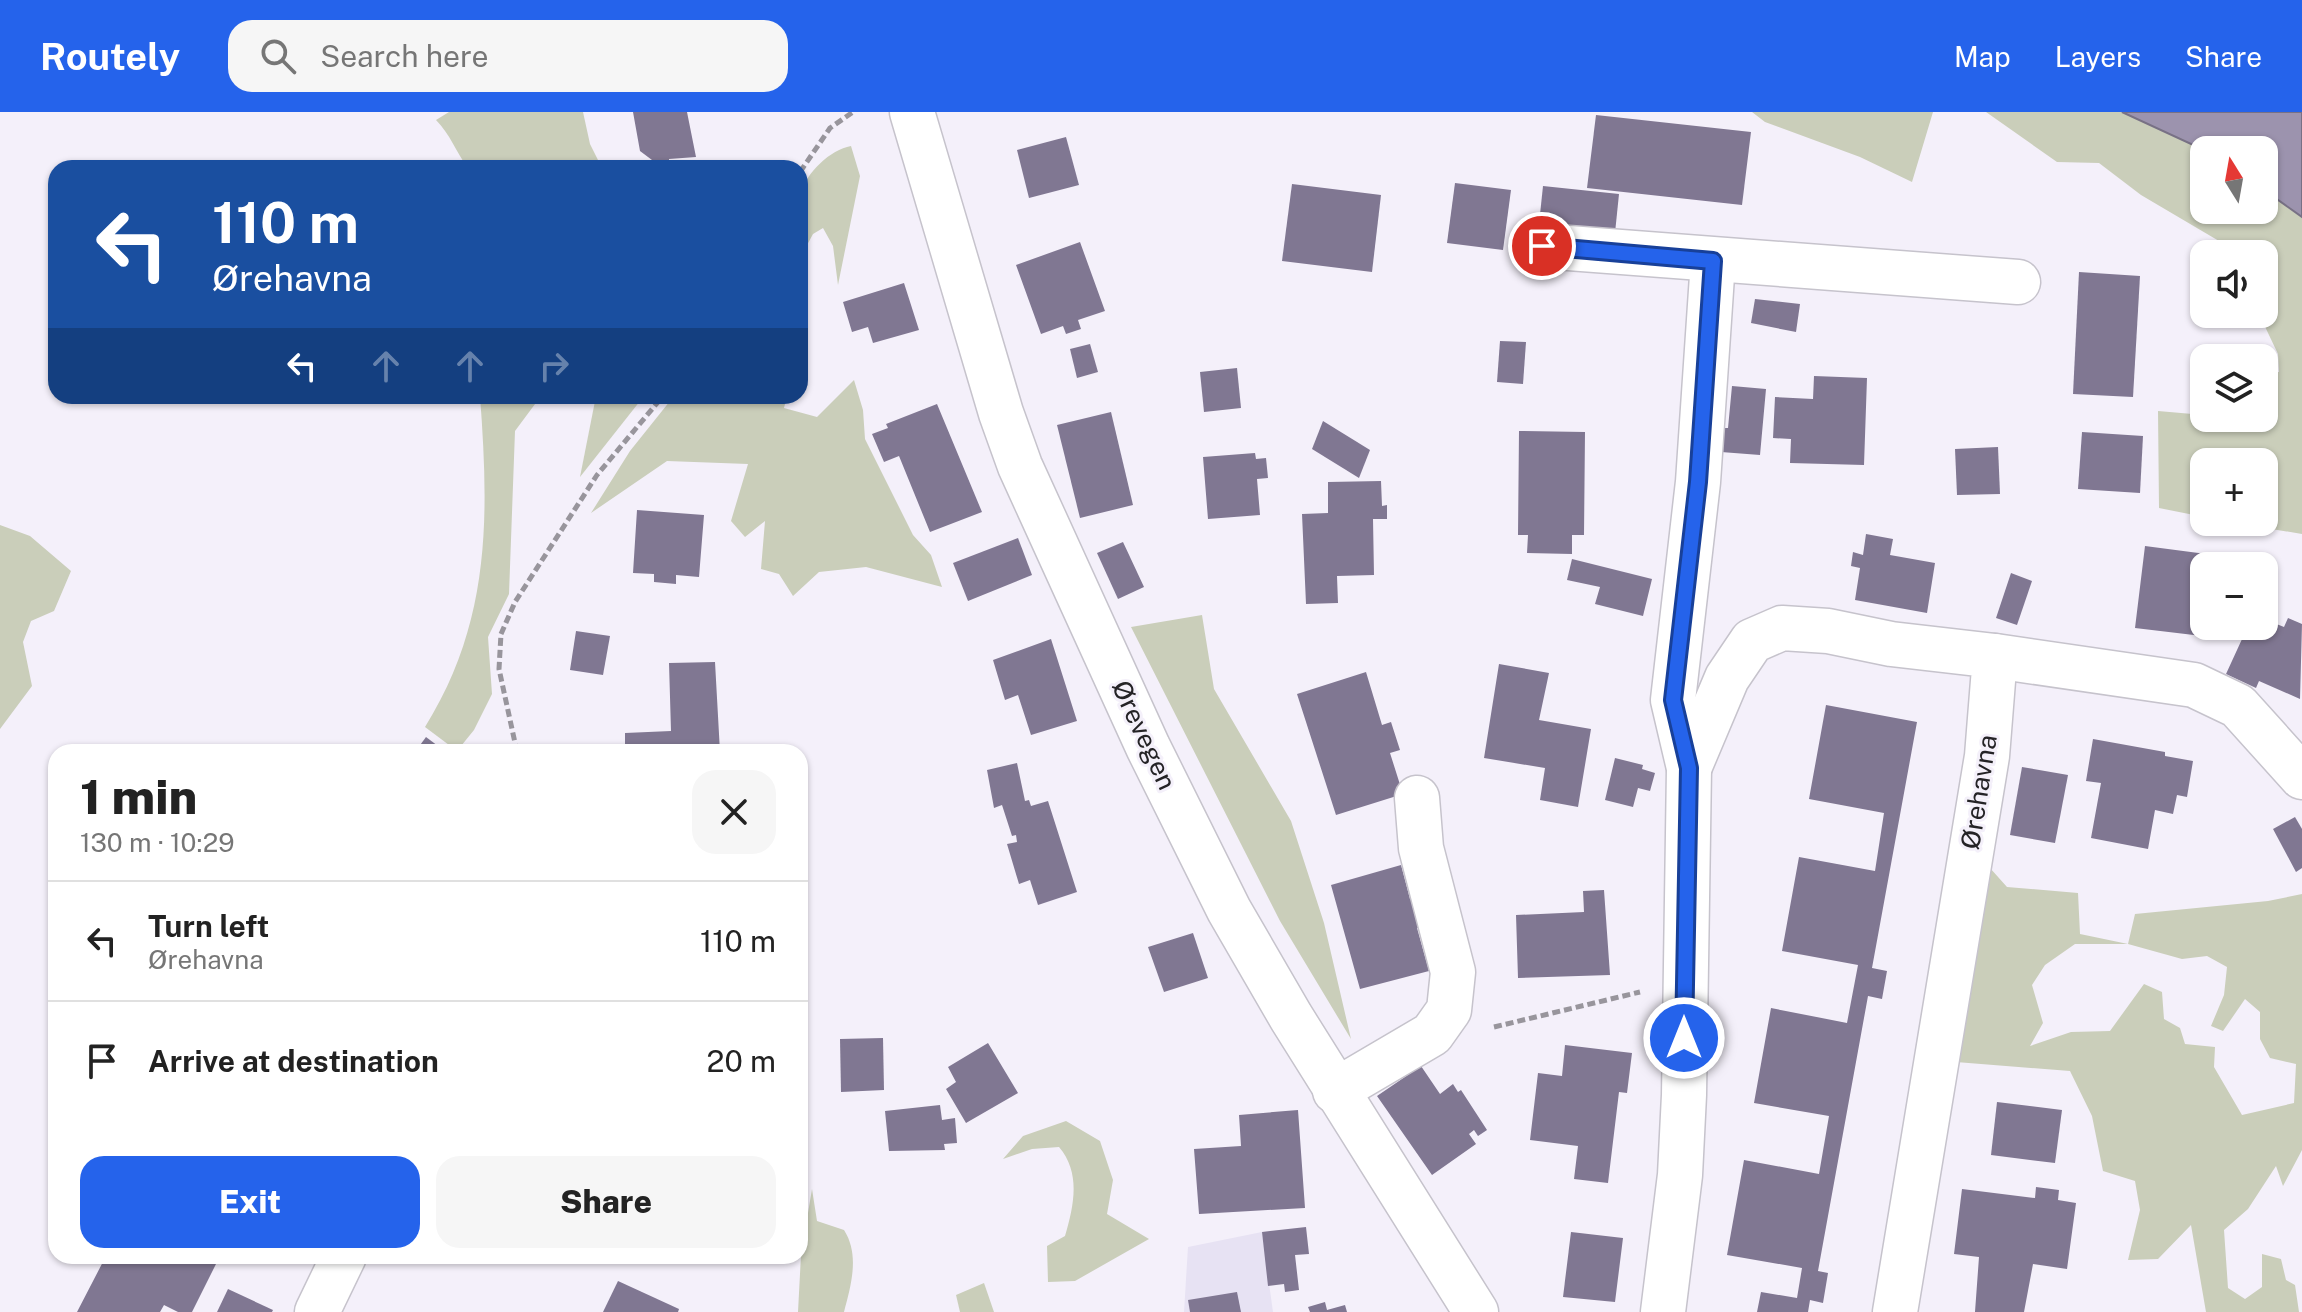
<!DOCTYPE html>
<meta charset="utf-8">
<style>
:root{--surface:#fff;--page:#f6f6f6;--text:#222;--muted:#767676;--line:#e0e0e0;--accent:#2563eb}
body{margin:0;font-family:"Public Sans",sans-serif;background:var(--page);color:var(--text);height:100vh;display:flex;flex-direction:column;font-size:30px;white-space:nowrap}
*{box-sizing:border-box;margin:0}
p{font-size:26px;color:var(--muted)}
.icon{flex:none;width:44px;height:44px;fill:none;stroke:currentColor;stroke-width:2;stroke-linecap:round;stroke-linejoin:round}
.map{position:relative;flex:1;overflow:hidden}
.drawer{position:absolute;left:48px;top:632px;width:760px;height:520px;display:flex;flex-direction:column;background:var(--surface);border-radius:24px;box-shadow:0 2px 6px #0004}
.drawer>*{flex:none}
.banner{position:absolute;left:48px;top:48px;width:760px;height:244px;border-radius:24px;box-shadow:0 2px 6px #0004;background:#1a4fa0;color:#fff;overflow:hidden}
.needle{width:52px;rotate:349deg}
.tools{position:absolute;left:2190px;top:24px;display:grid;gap:16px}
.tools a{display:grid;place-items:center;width:88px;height:88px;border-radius:16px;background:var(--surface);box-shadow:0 2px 6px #0004;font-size:40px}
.pin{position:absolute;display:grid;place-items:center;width:68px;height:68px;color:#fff;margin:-34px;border:4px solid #fff;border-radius:50%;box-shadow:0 2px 8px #0007}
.me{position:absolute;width:88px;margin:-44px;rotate:0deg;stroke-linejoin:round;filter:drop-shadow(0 0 6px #0008)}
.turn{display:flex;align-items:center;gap:28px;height:168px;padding:0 32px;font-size:36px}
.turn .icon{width:104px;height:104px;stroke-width:2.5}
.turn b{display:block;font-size:56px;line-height:68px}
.lanes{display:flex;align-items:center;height:76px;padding:0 32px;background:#0003;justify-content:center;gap:40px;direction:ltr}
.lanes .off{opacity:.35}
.round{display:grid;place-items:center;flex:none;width:84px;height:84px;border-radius:24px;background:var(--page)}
.summary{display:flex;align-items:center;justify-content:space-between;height:136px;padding:0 32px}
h1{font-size:48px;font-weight:800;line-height:60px}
.action{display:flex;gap:16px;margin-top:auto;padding:16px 32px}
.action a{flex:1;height:92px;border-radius:24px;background:var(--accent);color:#fff;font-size:32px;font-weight:800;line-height:92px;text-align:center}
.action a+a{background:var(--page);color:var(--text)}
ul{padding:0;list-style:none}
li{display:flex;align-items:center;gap:24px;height:120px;padding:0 32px;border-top:2px solid var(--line)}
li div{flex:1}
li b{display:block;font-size:30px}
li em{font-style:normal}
header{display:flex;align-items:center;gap:48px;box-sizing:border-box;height:112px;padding:0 40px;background:var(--accent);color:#fff}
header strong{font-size:38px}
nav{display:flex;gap:44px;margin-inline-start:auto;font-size:28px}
.search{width:560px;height:72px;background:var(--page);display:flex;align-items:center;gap:20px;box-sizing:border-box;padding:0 28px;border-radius:24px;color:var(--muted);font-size:30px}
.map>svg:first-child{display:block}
.built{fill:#e7e2f3}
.green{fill:#caceba;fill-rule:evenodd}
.water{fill:#9c93ae;stroke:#787185;stroke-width:2}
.building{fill:#807792}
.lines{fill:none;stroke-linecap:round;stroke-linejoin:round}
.minor-casing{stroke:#c6c3cc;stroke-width:47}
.tertiary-casing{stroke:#c6c3cc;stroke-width:47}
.path{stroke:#98959c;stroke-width:5;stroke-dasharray:8 4;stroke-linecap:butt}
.minor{stroke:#fff;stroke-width:44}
.tertiary{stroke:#fff;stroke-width:44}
.route-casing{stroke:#184099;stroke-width:20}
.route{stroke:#2563eb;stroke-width:14}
.labels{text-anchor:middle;stroke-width:6;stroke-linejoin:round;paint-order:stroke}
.street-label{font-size:26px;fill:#242326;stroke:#f4f0fa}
</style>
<header>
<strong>Routely</strong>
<div class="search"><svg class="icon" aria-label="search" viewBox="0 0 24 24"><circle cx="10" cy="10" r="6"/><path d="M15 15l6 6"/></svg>Search here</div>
<nav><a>Map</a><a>Layers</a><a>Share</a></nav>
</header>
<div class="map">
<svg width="2302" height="1200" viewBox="0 0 2302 1200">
<rect width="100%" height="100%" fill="#f4f0fa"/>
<polygon class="built" points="1262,1120 1273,1200 1184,1200 1188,1135"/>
<g class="green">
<path d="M449,0H583L590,32L602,56H468C456,40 450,22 436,8Z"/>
<polygon points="1752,0 1933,0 1912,70 1860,45 1765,10"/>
<polygon points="1986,0 2122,0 2204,38 2204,98 2264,98 2264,78 2302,105 2302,422 2229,410 2264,410 2264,350 2204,350 2204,405 2159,396 2158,299 2204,303 2204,306 2264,306 2264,261 2279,260 2278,242 2259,202 2264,202 2264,142 2225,142 2219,129 2141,83 2099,51 2057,50"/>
<path d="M851,34L860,64L838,173L833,134L823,116L813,122L800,146C800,127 795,99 801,81C807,60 830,38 851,34Z"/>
<polygon points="854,268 863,298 865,327 913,423 931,443 942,475 866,455 819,460 793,484 779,462 761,457 765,409 745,425 731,409 748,352 667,349 591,401 630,339 674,284 787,284 784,296 817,305"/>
<path d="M480,284H541L515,319L509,482L488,525L492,582L474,618L457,639L425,615C491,509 489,404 480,284Z"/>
<polygon points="596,284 644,284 580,365"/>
<polygon points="0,413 30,424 71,459 54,499 31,509 23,530 32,574 0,617"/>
<polygon points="1202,503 1214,577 1291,709 1324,811 1351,927 1280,809 1131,515"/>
<path d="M1990,756L2007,775L2078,781L2080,822L2128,832L2135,802L2268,789L2302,782V1038L2283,1074L2276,1054L2248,1097L2224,1118L2228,1176L2245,1187L2262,1175V1142L2281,1147L2286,1168L2295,1173L2299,1200H2206L2191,1113L2158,1147L2128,1148L2140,1098L2135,1069L2103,1059L2092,1004L2070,959L1956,950ZM2075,832H2128L2182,847L2207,844L2227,855L2224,883L2211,914L2223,919L2245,887L2260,900V927L2270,946L2296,952L2294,991L2242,1003L2214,955L2215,935L2185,932L2180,916L2164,907L2162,880L2144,872L2110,919L2071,920L2030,934L2043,911L2032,873L2045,853Z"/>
<path d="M1066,1009L1100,1029L1113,1068L1107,1102L1149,1127L1075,1169L1048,1170L1047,1134L1065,1124C1074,1093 1081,1061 1059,1035L1032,1037L1003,1047L1023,1024Z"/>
<path d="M812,1077L817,1109L844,1118C860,1143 851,1173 844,1200H798L801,1143Z"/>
<polygon points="984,1171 994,1200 960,1200 956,1183"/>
</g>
<polygon class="water" points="2122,0 2302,0 2302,105 2264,78 2264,38 2204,38"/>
<g class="building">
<polygon points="633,0 687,0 696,45 669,47 669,54 660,54 640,39"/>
<polygon points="1596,3 1751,20 1742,93 1587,76"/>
<polygon points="1066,25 1079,73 1029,86 1017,38"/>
<polygon points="672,51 740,52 740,56 672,56"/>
<polygon points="1455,71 1511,78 1503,138 1447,131"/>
<polygon points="1292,72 1381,83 1372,160 1282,149"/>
<polygon points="1543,74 1619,82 1615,121 1539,112"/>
<polygon points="1080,130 1105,199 1078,208 1081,217 1066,222 1063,214 1041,222 1016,153"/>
<polygon points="2079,160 2140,164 2133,285 2073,282"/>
<polygon points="904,171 919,218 873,231 868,215 852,220 843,190"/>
<polygon points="1755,187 1800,192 1796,220 1751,211"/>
<polygon points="1500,229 1526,230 1523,272 1497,270"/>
<polygon points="1090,232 1098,260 1077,266 1070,237"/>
<polygon points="1237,256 1241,296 1204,300 1200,260"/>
<polygon points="1814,264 1867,266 1864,353 1790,351 1791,327 1773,326 1775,285 1813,287"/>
<polygon points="1732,274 1766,277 1760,343 1721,340 1723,316 1728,316"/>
<polygon points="937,292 982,400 930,420 899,344 884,350 872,322 888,316 886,312"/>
<polygon points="1111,300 1133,393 1080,406 1057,313"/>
<polygon points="1323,309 1370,338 1359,366 1312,337"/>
<polygon points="1519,319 1585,320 1584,423 1572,423 1572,442 1527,441 1528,423 1518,423"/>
<polygon points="2082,320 2143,324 2140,381 2078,377"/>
<polygon points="1998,335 2000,382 1957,383 1955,337"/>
<polygon points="1255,341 1256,347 1266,346 1268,366 1257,367 1260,403 1208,407 1203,345"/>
<polygon points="1381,369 1382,394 1387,393 1387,407 1373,407 1374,463 1337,464 1338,491 1306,492 1302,402 1328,401 1328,370"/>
<polygon points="637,398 704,403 699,465 676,463 676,472 654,470 654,462 633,461"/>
<polygon points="1866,422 1893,427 1890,443 1935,451 1927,501 1855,488 1860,456 1851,454 1853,440 1863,443"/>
<polygon points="1018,426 1032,463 968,489 953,451"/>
<polygon points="1123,430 1144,475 1118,487 1097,441"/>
<polygon points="2145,434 2229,445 2228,454 2204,454 2204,514 2220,514 2219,526 2135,516"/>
<polygon points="1572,447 1652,467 1643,504 1595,492 1600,475 1567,468"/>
<polygon points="2011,461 2032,469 2017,513 1996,506"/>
<polygon points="2288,506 2302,512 2300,587 2259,569 2256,576 2226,562 2248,514 2264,514 2264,507 2284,515"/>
<polygon points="576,519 610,524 603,563 570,558"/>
<polygon points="1051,527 1077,609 1031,623 1018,583 1005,588 993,548"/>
<polygon points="715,550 720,640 625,640 625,621 671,619 669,551"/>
<polygon points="1499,552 1549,561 1539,608 1591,617 1578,695 1540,688 1545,656 1484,646"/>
<polygon points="1366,560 1382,613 1391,610 1400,638 1390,641 1403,682 1336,703 1297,582"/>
<polygon points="1826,593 1917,610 1872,856 1887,859 1882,887 1868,884 1818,1159 1828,1161 1823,1191 1810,1188 1808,1200 1757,1200 1761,1180 1797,1186 1802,1156 1727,1143 1744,1048 1819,1062 1829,1004 1754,991 1771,896 1847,911 1858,853 1782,839 1799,745 1875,759 1884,701 1809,687"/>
<polygon points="426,625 446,640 415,640"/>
<polygon points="2093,627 2165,640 2165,644 2193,649 2187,685 2177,683 2173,702 2155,698 2148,737 2091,726 2101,671 2086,669"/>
<polygon points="1615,646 1643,653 1642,657 1655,661 1650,679 1638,676 1633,695 1605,688"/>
<polygon points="1017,651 1025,689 1029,688 1031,694 1048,689 1077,780 1038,793 1030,768 1019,772 1007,732 1017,730 1016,723 1012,724 1002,693 994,696 987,658"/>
<polygon points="2022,655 2068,663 2055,731 2010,723"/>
<polygon points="2295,705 2302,717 2302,756 2296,760 2273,717"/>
<polygon points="1401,753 1410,787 1418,785 1426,814 1417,816 1429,859 1360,877 1331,773"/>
<polygon points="1604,778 1610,863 1518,866 1516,803 1584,800 1583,779"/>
<polygon points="1193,821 1208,866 1164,880 1148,835"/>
<polygon points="883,926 884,978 841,980 840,927"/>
<polygon points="988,931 1018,981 966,1011 946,977 956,970 948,955"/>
<polygon points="1565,933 1632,941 1627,981 1619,980 1608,1071 1574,1067 1578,1034 1530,1028 1538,961 1562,964"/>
<polygon points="1421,954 1440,982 1453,972 1458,980 1461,978 1487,1018 1478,1024 1474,1018 1469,1022 1476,1032 1432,1063 1377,984"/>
<polygon points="1997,990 2062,998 2055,1051 1991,1043"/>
<polygon points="940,993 942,1008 955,1006 957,1031 944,1032 945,1038 889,1039 885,999"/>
<polygon points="1298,998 1305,1096 1199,1102 1194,1037 1241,1034 1239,1003"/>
<polygon points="2036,1075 2059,1078 2058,1088 2076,1091 2067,1157 2033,1152 2024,1200 1975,1200 1979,1145 1954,1142 1962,1077 2035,1086"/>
<polygon points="1306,1115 1309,1142 1295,1143 1299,1178 1285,1180 1284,1172 1268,1174 1262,1120"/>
<polygon points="1571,1120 1623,1126 1615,1190 1563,1185"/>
<polygon points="106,1144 220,1144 192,1200 178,1200 164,1193 160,1200 77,1200"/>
<polygon points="618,1169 679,1197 678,1200 603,1200"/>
<polygon points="228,1177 273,1198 272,1200 217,1200"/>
<polygon points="1237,1180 1241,1200 1190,1200 1188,1188"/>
<polygon points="1325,1190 1327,1198 1345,1193 1347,1200 1310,1200 1308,1195"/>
</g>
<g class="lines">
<g class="minor-casing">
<g id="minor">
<polyline points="1542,134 2018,170"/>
<polyline points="1995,544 2194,573 2238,594 2302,665"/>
<polyline points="1689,656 1727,566 1752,529 1782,516 1828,519 1891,532 1995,544 1987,644 1895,1200"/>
<polyline points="1335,979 1432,922 1449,898 1453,860 1421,736 1417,686"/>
<polyline points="317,1200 344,1144"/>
<polyline points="1663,1200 1680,1063 1684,983 1689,656 1673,588 1698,370 1713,149"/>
</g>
</g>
<g class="tertiary-casing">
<polyline id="tertiary" points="912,0 1001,301 1020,354 1148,635 1229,798 1291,905 1476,1200"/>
</g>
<g class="path">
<polyline points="800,60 830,16 853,0"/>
<polyline points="517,640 499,557 501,522 515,490 597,363 663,284"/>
<polyline points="1494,915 1640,880"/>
</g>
<use href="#minor" class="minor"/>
<use href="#tertiary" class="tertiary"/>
</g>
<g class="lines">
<g class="route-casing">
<polyline id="route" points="1542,134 1713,149 1698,370 1673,588 1689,656 1684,926"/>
</g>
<use href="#route" class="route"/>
</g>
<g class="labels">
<g class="street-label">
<text transform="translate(1144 623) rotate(65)" y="9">Ørevegen</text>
<text transform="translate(1979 680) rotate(-81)" y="9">Ørehavna</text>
</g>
</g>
</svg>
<div class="tools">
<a><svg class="needle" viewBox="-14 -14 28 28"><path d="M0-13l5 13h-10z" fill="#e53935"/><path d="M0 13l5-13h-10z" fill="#767676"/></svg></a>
<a><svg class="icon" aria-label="sound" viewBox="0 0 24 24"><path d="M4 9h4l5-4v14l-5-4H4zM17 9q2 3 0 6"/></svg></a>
<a><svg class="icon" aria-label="layers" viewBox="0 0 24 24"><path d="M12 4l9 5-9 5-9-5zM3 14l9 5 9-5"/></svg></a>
<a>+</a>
<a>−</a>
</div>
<div class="pin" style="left:1542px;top:134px;background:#d93025"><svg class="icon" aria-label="arrive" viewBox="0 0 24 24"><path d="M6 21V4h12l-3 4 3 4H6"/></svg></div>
<svg class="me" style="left:1684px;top:926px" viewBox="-20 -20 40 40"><circle r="17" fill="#2563eb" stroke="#fff" stroke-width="3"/><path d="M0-11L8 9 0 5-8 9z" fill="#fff"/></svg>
<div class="banner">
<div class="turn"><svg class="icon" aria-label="left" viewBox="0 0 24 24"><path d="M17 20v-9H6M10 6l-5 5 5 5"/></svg><div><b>110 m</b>Ørehavna</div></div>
<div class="lanes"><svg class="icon" aria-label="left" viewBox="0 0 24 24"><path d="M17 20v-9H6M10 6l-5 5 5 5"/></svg><svg class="icon off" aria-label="ahead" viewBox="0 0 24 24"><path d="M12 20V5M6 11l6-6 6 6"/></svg><svg class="icon off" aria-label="ahead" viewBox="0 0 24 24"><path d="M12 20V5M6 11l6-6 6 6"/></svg><svg class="icon off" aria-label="right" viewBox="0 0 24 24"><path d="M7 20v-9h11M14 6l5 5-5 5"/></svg></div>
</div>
<section class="drawer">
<div class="summary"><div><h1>1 min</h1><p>130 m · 10:29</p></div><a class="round"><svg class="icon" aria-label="close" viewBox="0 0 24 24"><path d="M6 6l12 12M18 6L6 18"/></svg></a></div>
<ul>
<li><svg class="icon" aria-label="left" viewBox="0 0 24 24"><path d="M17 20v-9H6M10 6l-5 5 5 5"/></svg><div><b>Turn left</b><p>Ørehavna</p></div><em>110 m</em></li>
<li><svg class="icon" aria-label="arrive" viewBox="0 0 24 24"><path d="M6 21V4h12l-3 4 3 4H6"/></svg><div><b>Arrive at destination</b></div><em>20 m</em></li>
</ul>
<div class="action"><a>Exit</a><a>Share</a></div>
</section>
</div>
